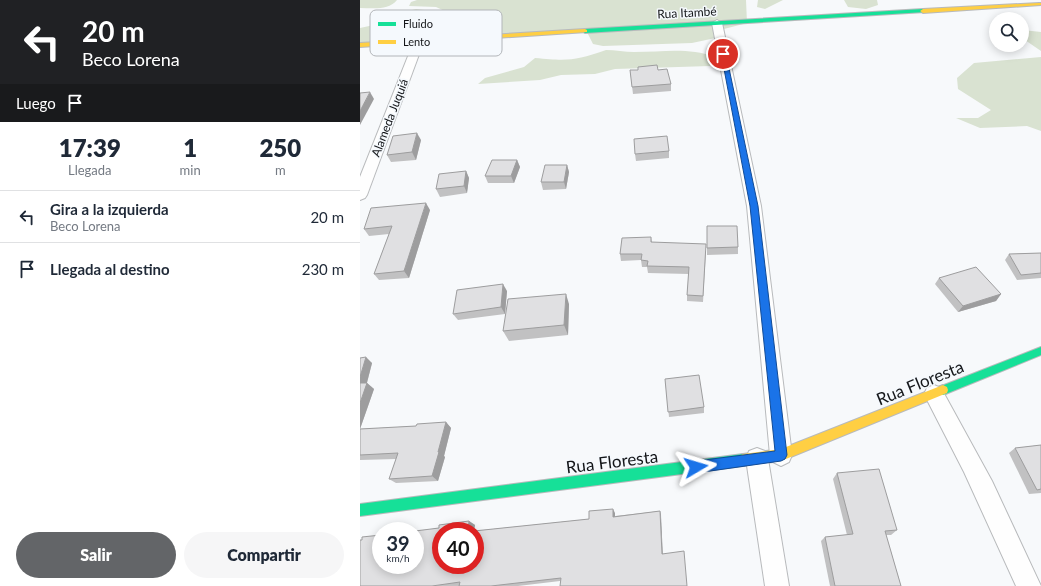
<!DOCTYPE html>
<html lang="es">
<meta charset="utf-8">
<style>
:root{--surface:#fff;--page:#f6f6f7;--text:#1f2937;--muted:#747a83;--line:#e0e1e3;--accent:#636568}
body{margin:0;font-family:Lato,sans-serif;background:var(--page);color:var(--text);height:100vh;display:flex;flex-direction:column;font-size:15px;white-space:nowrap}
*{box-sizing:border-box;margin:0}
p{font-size:13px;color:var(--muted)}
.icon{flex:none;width:22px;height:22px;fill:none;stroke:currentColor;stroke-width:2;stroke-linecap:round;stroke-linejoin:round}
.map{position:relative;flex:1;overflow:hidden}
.sheet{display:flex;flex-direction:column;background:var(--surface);width:360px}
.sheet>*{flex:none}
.hud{background:#202124;color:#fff;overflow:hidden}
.controls{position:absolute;left:629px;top:12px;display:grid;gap:8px}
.controls a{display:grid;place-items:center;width:40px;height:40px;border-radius:50%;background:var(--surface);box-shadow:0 2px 10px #0003;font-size:20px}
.speed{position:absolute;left:12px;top:522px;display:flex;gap:8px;font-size:20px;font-weight:700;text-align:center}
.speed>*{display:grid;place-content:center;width:52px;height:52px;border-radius:50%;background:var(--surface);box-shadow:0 2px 10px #0003;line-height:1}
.speed small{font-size:10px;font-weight:400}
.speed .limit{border:6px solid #d22;background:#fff;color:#111}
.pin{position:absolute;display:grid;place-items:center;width:34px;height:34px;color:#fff;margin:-17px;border:2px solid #fff;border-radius:50%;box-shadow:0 1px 4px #0007}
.me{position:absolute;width:44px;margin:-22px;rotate:83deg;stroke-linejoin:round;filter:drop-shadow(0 0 3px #0008)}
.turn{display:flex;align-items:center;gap:14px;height:84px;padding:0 16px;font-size:18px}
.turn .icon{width:52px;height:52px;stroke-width:2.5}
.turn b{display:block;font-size:28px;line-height:34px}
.then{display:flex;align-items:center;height:38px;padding:0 16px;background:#0003;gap:8px;font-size:15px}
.eta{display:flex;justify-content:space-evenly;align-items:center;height:68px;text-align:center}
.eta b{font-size:24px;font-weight:800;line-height:28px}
.button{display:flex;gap:8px;margin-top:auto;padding:8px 16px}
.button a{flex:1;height:46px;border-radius:24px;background:var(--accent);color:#fff;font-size:16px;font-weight:800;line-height:46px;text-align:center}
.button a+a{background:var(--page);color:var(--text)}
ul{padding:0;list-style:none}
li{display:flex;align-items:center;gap:12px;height:52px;padding:0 16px;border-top:1px solid var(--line)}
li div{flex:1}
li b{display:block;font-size:15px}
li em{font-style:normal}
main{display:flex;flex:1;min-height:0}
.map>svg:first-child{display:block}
.forest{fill:#d9e2d1}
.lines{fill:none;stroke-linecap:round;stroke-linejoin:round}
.street-casing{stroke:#b8babc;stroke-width:2}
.fast-casing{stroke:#b8babc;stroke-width:2}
.slow-casing{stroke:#b8babc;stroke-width:2}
.street{fill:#fefefe;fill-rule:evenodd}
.fast{fill:#16e098;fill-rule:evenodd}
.slow{fill:#ffcf43;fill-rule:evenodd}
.wall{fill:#c1c1c2}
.shaded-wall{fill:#9d9d9e}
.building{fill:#e0e0e2;stroke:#9d9d9e}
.route{fill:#1a73e8;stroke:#114b97}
.labels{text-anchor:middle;stroke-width:3;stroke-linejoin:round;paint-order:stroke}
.far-street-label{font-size:12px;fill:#141619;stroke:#f5f9fd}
.near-street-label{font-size:17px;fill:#141619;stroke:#f5f9fd}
.key{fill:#f5f9fd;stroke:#b2b5b9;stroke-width:1}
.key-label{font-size:11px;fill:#141619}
</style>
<main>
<section class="sheet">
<div class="hud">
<div class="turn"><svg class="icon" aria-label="left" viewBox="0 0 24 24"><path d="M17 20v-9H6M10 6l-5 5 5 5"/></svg><div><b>20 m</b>Beco Lorena</div></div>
<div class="then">Luego<svg class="icon" aria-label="arrive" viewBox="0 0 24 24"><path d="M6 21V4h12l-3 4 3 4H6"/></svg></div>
</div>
<div class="eta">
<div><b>17:39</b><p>Llegada</p></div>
<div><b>1</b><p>min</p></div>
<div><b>250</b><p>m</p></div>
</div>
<ul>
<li><svg class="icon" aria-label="left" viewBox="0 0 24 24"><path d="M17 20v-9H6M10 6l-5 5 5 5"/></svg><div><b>Gira a la izquierda</b><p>Beco Lorena</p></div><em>20 m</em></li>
<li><svg class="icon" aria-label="arrive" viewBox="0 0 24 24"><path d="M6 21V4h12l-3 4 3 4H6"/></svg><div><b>Llegada al destino</b></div><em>230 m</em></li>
</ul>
<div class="button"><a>Salir</a><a>Compartir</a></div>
</section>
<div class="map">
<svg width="681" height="586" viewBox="0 0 681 586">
<rect width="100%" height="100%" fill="#f7f9fb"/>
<g class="forest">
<path d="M0,0H37C28,11 13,8 0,8Z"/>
<polygon points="57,0 386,0 387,23 364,29 360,37 332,43 243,46 233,44 227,32 96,41 88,45 91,50 111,48 123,49 102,53 73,52 70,48 78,44 73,39 80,36 74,36 99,27 128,25 133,17 125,11 87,12 76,7 49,6 51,2"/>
<polygon points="398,0 423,0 405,9 397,7"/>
<polygon points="484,0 517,0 518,5 506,9 488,7"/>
<polygon points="56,9 64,10 65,13 60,21 61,25 54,34 47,38 0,43 0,28 23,23 37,14"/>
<polygon points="663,30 681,32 681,51 662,38"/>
<path d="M246,50C255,50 265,52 274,52C304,52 327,47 356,57L350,66L255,69L235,74L201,75L180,80L118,84L125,78L164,67L175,58C207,61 215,61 246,50Z"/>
<polygon points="681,57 681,131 667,126 620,128 596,118 618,118 631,110 598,89 597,78 614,63"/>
</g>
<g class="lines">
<g class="street-casing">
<g id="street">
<polygon points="357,20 362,23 401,206 432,455 429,462 421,466 413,462 410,455 387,206 352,23"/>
<polygon points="59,38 64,41 7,195 5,198 0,200 0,177 54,41"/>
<polygon points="574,385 581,388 632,481 681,586 656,586 604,472 564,394 567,388"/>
<polygon points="397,448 405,451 408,459 429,586 405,586 386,459 389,451"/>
</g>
</g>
<g class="fast-casing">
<g id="fast">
<polygon points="563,9 565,10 565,12 225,33 222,31 225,29"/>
<polygon points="681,347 681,355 583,395 579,393 578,390 579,387"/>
<polygon points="383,454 387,456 389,460 387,464 383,466 0,516 0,504"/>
</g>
</g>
<g class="slow-casing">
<g id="slow">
<polygon points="679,3 681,3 681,5 563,13 560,11 563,9"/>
<polygon points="225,29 227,30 227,32 0,47 0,43"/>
<polygon points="583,385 587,387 588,390 587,393 421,461 383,466 379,464 377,460 379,456 383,454 421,449"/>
</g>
</g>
<use href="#street" class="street"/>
<use href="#fast" class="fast"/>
<use href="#slow" class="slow"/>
</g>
<g class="wall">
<polygon points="270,70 298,70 311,84 311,91 273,94"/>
<polygon points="61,140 56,160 31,162 27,155"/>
<polygon points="309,151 309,158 276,161 275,154"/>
<polygon points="157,160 160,167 154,183 128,183 125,176"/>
<polygon points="207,165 209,172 206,189 183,190 181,182"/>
<polygon points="106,171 109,178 107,193 80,197 76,189"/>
<polygon points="70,210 49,278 19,280 14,274 29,234 9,236 4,229"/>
<polygon points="347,226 378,247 378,254 347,255"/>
<polygon points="291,237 292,242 346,251 343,302 327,301 327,295 329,274 288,273 287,267 282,267 281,260 261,261 260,254"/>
<polygon points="681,253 681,278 657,280 645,260 649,254"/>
<polygon points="579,278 641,294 636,301 598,312 575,284"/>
<polygon points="147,291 145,314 98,320 93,314"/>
<polygon points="209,304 208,335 149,341 143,331"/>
<polygon points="0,358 12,363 7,383 14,389 0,429 56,426 86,422 91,428 84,456 85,457 78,481 36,483 29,479 36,459 0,460"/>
<polygon points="305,379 344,407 344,413 309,417"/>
<polygon points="681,445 681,493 669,494 649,453 655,448"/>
<polygon points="477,473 537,530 531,535 526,535 541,586 470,586 461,541 465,537 487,535 473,479"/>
<polygon points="300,511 301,515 200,581 158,586 0,586 79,528 109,521 115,525 114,531 229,519 255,513 255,516"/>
</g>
<g class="shaded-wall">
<polygon points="10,92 14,99 0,125 0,111"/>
<polygon points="57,133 61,140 56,160 52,152"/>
<polygon points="157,160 160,167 154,183 151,176"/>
<polygon points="207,165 209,172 206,189 204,182"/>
<polygon points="106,171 109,178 107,193 104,186"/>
<polygon points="66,203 70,210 49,278 44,271"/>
<polygon points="143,284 147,291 145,314 141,307"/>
<polygon points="206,294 209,304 208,335 204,325"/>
<polygon points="641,294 636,301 598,312 603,306"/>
<polygon points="6,357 12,363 5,390 0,386 0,377"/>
<polygon points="7,383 14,389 0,429 0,403"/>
<polygon points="86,422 91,428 84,456 85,457 78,481 72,476 78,452"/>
<polygon points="253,509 255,513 255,521 253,517"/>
<polygon points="300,511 301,515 303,558 302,554"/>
<polygon points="109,521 115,525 114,531 108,531"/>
</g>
<g class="building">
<polygon points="297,65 298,70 307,69 311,84 272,87 270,70 278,70 278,67"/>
<polygon points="10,92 0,111 0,93"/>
<polygon points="57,133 52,152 27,155 33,136"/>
<polygon points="307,136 309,151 275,154 274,139"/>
<polygon points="132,160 157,160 151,176 125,176"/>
<polygon points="185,165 207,165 204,182 181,182"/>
<polygon points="106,171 104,186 76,189 79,174"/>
<polygon points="66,203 44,271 14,274 32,226 4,229 11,208"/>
<polygon points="347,226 377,226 378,247 347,248"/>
<polygon points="291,237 291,242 346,244 343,296 327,295 329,267 287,266 288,261 281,260 282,254 260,254 262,238"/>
<polygon points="681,253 681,273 661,275 649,254"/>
<polygon points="616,267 641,294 603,306 579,278"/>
<polygon points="143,284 141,307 93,314 97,290"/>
<polygon points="206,294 204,325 143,331 148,299"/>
<polygon points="6,357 0,377 0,358"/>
<polygon points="339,375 344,407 308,412 305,379"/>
<polygon points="0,383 7,383 0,403"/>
<polygon points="86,422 78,452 79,452 72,476 29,479 38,453 0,455 0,429 56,426 57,424"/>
<polygon points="681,445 681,489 677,490 655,448"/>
<polygon points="519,469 537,530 525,531 541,586 475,586 465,537 493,534 477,473"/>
<polygon points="253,509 253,517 300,511 302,554 324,551 327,586 200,586 201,578 131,586 99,586 100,582 72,586 0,586 0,540 2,540 2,537 21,535 21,565 55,565 55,531 79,528 79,525 109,521 108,531 81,531 81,565 115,565 115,531 114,531 229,519 229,511"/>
</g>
<polygon class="route" points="361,53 366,54 398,206 427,455 425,459 421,461 336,473 332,471 330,467 332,463 336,461 415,451 390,206"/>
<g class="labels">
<g class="far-street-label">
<text transform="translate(327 13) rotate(-3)" y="4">Rua Itambé</text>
<text transform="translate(30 118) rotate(-69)" y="4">Alameda Juquiá</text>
</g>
<g class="near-street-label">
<text transform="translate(560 383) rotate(-22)" y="6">Rua Floresta</text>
<text transform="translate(252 462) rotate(-7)" y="6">Rua Floresta</text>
</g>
</g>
<rect x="10" y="10" width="132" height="46" rx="6" class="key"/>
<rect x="18" y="22" width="18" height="4" fill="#16e098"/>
<rect x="18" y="40" width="18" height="4" fill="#ffcf43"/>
<g class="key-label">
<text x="43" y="28">Fluido</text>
<text x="43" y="46">Lento</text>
</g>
</svg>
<div class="controls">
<a><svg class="icon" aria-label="search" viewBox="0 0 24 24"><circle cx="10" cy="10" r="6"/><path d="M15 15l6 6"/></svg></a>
</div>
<div class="speed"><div>39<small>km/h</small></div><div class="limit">40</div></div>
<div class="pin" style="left:363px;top:54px;background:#d93025"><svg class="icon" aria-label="arrive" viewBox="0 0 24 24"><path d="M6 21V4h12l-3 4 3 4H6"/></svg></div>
<svg class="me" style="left:336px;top:467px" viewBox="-20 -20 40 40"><path d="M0-17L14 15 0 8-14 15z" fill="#1a73e8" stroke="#fff" stroke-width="4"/></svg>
</div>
</main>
